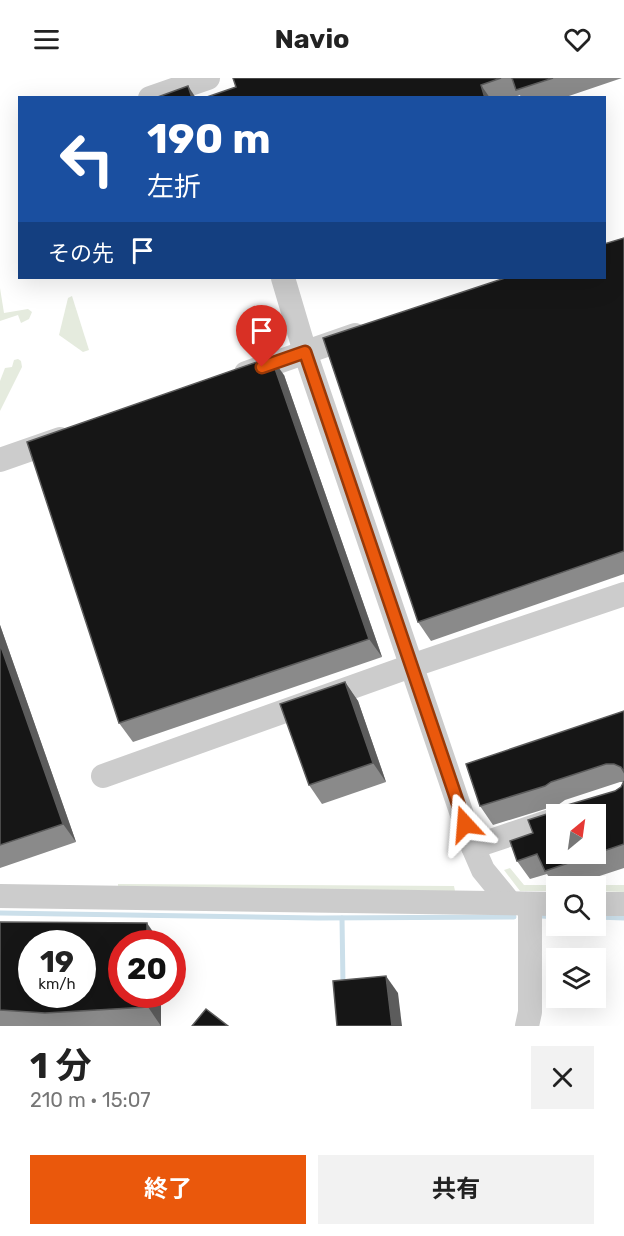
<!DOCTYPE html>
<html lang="ja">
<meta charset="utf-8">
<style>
:root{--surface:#fff;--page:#f2f2f2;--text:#222;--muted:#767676;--accent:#ea580c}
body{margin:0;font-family:Rubik,"Noto Sans JP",sans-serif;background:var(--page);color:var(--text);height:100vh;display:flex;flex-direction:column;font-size:22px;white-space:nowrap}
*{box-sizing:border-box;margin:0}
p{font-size:20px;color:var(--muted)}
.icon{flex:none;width:33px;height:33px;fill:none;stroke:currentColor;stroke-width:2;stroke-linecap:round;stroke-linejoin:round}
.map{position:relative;height:948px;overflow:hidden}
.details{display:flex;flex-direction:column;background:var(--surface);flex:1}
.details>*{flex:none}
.banner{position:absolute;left:18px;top:18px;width:588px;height:183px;border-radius:0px;box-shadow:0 6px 24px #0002;background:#1a4fa0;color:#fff;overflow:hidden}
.needle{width:39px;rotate:29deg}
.tools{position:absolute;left:546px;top:726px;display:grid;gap:12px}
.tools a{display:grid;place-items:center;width:60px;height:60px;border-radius:0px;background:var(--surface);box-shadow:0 6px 24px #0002;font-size:30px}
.speed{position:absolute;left:18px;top:852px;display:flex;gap:12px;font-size:30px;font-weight:700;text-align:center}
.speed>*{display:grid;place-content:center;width:78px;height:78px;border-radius:50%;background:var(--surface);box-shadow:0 6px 24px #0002;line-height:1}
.speed small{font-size:15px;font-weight:400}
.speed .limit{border:9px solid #d22;background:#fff;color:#111}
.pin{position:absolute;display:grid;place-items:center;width:51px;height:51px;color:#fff;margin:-62px -26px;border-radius:50% 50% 50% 0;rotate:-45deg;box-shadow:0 0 6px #0007}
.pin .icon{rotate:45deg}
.me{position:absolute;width:66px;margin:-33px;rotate:341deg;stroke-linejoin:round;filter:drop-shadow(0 0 4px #0008)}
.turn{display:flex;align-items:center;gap:21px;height:126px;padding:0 30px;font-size:27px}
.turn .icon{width:78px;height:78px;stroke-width:2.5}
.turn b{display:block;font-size:42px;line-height:51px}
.then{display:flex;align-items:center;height:57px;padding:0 30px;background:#0003;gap:12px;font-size:22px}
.round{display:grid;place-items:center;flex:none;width:63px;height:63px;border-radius:0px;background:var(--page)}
.headline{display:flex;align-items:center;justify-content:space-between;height:102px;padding:0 30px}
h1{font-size:36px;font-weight:700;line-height:45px}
.action{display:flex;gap:12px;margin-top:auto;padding:12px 30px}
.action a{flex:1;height:69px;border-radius:0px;background:var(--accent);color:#fff;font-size:24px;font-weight:700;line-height:69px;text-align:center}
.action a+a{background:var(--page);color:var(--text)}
header{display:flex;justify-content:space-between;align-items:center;height:78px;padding:0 30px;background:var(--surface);font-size:27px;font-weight:700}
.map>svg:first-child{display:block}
.green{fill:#e5ebde}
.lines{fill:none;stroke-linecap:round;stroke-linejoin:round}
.stream{stroke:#cbdfea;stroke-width:5}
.minor{stroke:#ccc;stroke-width:24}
.wall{fill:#8a8a8a}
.shaded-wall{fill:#5c5c5c}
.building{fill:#161616;stroke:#5c5c5c;stroke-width:1.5;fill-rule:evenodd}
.route-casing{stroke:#983908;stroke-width:15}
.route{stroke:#ea580c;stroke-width:10}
</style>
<header><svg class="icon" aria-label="menu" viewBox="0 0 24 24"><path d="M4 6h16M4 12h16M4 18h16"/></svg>Navio<svg class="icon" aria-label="heart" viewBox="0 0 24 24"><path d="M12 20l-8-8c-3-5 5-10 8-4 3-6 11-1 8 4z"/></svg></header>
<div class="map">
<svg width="624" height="948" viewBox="0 0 624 948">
<rect width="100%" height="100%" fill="#fff"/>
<g class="green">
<polygon points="0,210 4,235 28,231 32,234 29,241 21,245 18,237 0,243"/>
<polygon points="72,218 89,272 83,274 59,257 68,220"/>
<polygon points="18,281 21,283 22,289 0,333 0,303 5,290 12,289 14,282"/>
<polygon points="510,790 524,807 555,807 556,813 520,813 504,792"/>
<polygon points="118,806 454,808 455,813 118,811"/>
<polygon points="575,807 624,807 624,814 596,813 596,808 569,808"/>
</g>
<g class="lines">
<g class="stream">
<polyline points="0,835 318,840 514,839"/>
<polyline points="542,838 556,839"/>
<polyline points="596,839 624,840"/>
<polyline points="342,840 343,907"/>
</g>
<g class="minor">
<polyline points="150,20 208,0"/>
<polyline points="283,200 305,274 473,769 483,792 510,825"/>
<polyline points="246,295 355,257"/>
<polyline points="0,382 60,361"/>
<polyline points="103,698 411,588 624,516"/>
<polyline points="473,769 556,741"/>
<polyline points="0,818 556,826"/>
<polyline points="596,826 624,826"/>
<polyline points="527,948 530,934 530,826"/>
</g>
</g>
<g class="wall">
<polygon points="233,0 622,0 563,20 521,20 520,17 512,20 204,20 236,9"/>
<polygon points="624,160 624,496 431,563 418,544"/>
<polygon points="284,297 382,579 133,664 119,645"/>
<polygon points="0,547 76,764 0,790"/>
<polygon points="345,604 358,623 386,704 322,726 309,707"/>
<polygon points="624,633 624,790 569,808 556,808 556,810 547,796 530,801 517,783 533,755 615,713 621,709 623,704 620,704 565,722 558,727 493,747 480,728"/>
<polygon points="0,844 160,864 161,948 0,948"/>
</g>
<g class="shaded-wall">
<polygon points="481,7 490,20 485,20"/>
<polygon points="188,8 196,20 192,20"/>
<polygon points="271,279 284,297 382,579 369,561"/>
<polygon points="0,547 76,764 63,746 0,566"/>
<polygon points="345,604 358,623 386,704 373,685"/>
<polygon points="147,845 160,864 160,866 147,866"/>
<polygon points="386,898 398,915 402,948 392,948"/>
<polygon points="148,916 161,916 161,948 148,929"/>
</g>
<g class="building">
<polygon points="233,0 501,0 481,7 485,20 204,20 236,9"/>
<polygon points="512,0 553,0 516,12"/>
<polygon points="188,8 192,20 155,20"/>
<polygon points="624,160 624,473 418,544 323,260 505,200 604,200 604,166"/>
<polygon points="271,279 369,561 119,645 27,364"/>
<polygon points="0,566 63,746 0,767"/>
<polygon points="345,604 373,685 309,707 280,626"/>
<polygon points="624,633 624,694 621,689 614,686 606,686 551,704 545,708 480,728 466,686"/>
<path d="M624,703V766L545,793L537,776L517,783L510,763L533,755L528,742L547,736L554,731L615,713L621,709ZM556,736H596V776H556Z"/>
<path d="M0,844L147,845V866H122V916H148V929L45,935L0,932ZM32,866H82V916H32Z"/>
<polygon points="386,898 392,948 337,948 333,903"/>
<polygon points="206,931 228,948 192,948"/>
</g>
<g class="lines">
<g class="route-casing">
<polyline id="route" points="262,289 305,274 465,746"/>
</g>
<use href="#route" class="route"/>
</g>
</svg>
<div class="tools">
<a><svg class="needle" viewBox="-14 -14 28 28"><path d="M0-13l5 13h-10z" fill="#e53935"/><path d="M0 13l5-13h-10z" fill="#767676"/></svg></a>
<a><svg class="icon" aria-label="search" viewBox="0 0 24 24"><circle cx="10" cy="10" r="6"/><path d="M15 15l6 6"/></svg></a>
<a><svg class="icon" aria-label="layers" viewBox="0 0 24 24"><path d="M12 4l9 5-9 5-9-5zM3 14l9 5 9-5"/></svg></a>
</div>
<div class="speed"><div>19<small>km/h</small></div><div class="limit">20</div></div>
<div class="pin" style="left:262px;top:289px;background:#d93025"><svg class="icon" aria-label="arrive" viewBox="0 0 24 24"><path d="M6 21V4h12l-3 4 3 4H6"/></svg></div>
<svg class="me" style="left:465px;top:746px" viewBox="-20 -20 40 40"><path d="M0-17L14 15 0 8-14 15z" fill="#ea580c" stroke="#fff" stroke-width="4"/></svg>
<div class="banner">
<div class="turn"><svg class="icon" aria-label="left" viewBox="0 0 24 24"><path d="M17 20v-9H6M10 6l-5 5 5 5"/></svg><div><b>190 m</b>左折</div></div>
<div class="then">その先<svg class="icon" aria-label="arrive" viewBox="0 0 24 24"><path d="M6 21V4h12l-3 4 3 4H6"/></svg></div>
</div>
</div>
<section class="details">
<div class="headline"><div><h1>1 分</h1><p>210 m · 15:07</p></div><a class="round"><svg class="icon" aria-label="close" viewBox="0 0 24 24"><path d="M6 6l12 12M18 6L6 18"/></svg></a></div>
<div class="action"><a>終了</a><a>共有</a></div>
</section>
